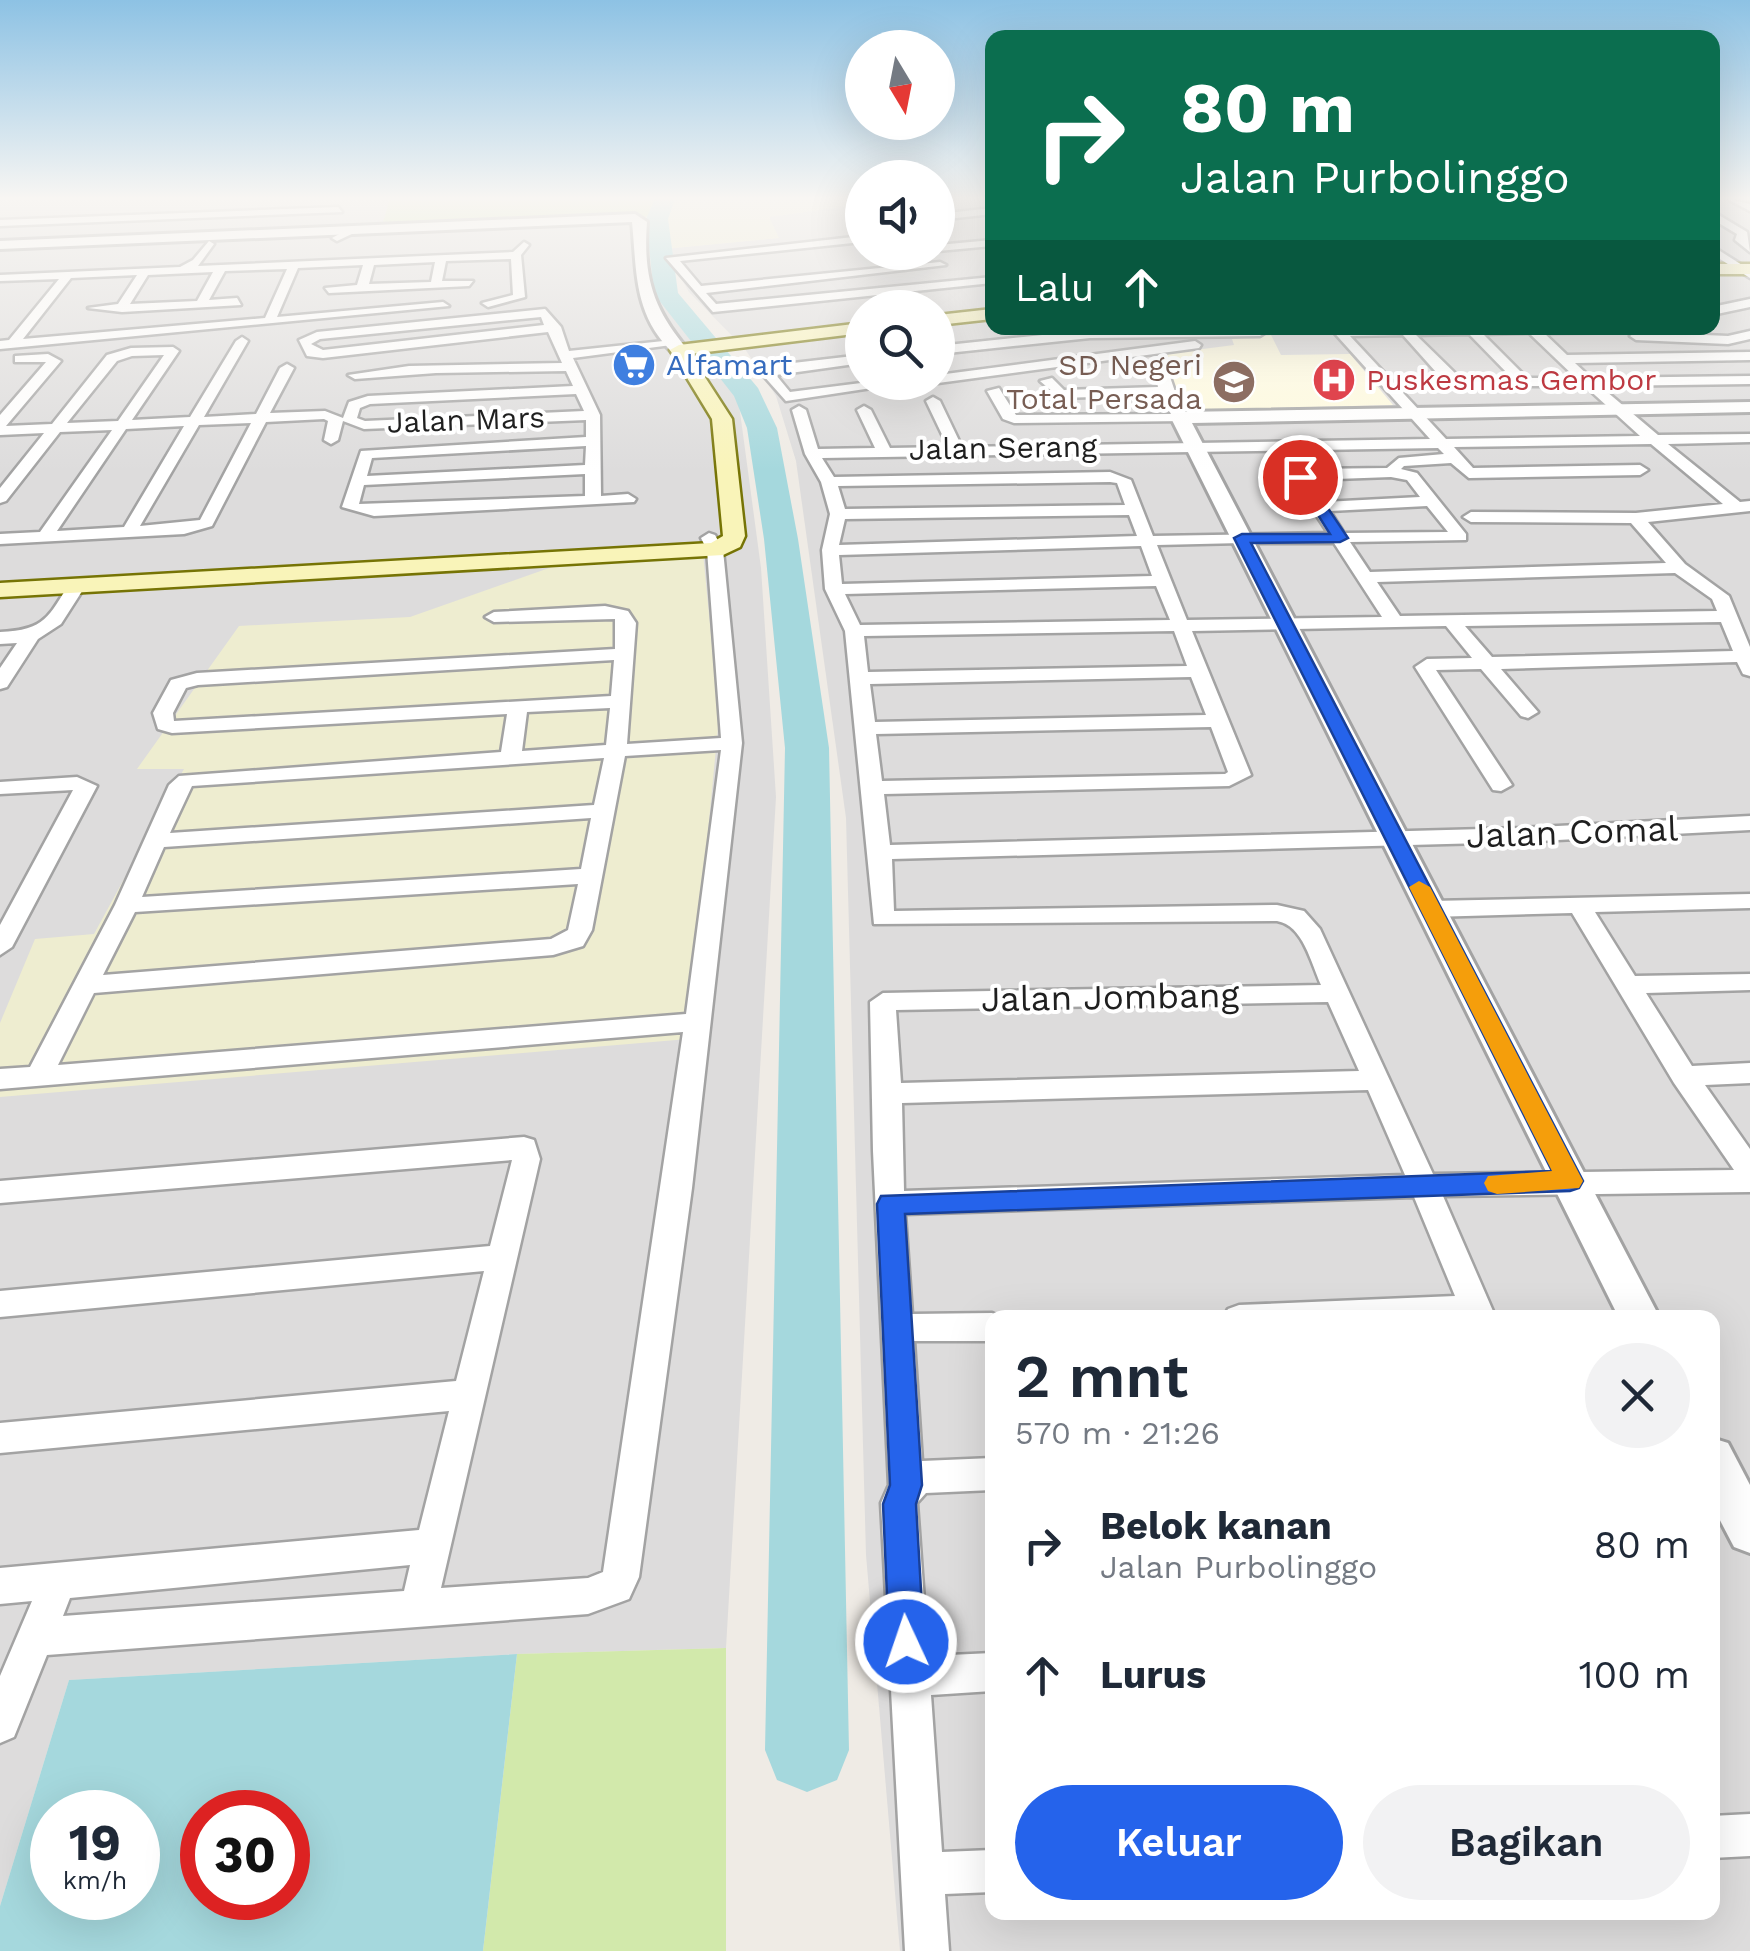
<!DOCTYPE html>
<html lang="id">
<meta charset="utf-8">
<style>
:root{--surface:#fff;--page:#f2f2f3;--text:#1f2937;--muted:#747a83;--accent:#2563eb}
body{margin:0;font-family:"Work Sans",sans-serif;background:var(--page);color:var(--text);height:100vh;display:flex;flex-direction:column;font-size:38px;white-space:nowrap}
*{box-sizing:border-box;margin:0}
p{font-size:32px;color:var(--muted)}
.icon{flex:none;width:55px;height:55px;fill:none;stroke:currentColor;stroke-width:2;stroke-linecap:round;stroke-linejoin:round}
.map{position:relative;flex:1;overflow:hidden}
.panel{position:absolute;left:985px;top:1310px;width:735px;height:610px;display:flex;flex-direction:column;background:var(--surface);border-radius:20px;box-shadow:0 10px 40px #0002}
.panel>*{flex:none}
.banner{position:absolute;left:985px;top:30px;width:735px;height:305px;border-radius:20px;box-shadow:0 10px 40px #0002;background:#0b6e4f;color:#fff;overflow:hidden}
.needle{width:65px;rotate:170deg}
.fabs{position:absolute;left:845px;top:30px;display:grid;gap:20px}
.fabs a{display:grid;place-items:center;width:110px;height:110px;border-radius:50%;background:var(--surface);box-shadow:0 10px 40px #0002;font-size:50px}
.speed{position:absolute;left:30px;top:1790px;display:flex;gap:20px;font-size:50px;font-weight:700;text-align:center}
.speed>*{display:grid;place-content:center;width:130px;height:130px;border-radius:50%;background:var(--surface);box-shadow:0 10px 40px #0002;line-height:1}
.speed small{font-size:25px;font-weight:400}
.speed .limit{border:15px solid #d22;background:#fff;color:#111}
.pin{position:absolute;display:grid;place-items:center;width:85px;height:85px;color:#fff;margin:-42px;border:5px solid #fff;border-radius:50%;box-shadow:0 2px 10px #0007}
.me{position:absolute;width:110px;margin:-55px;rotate:357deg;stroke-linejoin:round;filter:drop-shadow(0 0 8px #0008)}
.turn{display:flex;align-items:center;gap:35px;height:210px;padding:0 30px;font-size:45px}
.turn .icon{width:130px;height:130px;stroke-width:2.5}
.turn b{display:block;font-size:70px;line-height:85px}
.then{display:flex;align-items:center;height:95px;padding:0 30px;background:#0003;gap:20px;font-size:38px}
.round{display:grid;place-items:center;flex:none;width:105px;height:105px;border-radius:52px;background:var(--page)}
.headline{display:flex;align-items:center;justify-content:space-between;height:170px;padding:0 30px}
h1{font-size:60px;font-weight:600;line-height:75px}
.button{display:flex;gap:20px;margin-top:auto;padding:20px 30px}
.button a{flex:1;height:115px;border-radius:60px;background:var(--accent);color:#fff;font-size:40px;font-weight:600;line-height:115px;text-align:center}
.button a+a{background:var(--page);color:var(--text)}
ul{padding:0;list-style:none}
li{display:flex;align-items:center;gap:30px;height:130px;padding:0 30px}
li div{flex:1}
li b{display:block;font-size:38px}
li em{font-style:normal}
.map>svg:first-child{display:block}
.residential{fill:#dddcdc;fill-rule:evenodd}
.education{fill:#fffbde}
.farmland{fill:#eeedd0}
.grass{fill:#d2e9ab}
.water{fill:#a5d8dd;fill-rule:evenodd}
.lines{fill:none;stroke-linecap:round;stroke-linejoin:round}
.stream{stroke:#a5d8dd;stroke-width:4}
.river{fill:#a5d8dd;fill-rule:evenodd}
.minor-casing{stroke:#a3a3a3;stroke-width:5}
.tertiary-casing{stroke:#a3a3a3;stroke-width:6}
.secondary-casing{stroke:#767405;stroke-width:5}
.minor{fill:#fff;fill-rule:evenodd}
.tertiary{fill:#fff;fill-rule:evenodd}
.secondary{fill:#f9f4b9;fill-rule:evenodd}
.route{fill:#2563eb;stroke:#184099;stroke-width:2.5}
.slow{fill:#f59e0b}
.labels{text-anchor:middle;stroke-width:8;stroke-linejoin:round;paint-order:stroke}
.far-shop-label{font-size:30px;fill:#366cbe;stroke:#fff;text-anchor:start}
.far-education-label{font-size:30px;fill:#785e54;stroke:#fff;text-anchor:end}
.far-health-label{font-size:30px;fill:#be3a42;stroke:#fff;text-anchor:start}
.far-street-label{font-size:30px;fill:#1f1f1f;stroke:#fff}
.street-label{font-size:35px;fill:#1f1f1f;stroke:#fff}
</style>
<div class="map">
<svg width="1750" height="1951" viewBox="0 0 1750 1951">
<rect width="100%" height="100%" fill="#efebe5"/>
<g class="residential">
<polygon points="0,199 390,199 382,229 645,217 643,235 656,295 738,397 761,568 776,797 726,1648 517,1654 69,1680 0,1906"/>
<path d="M938,199H992V328H1712L1713,199H1750V1951H900L866,1555L846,818L796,461L776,396L745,349L689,292L664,249L778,238L769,217L862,204V252H938ZM862,308H938V382H862ZM992,1318H1712V1912H992Z"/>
</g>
<polygon class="education" points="1271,335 1281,355 1350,354 1393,405 1185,410 1156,355 1234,345 1232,339"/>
<g class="farmland">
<polygon points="669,199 862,199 862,204 769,217 779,238 664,249 658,231"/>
<polygon points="703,553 719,717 688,1039 0,1097 0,1023 35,939 94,934 184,769 137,769 239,626 410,617 566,562"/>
</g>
<g class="grass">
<polygon points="390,199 669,199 663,216 381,229"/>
<polygon points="726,1648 726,1951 483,1951 517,1654"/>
</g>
<path class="water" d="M517,1654L483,1951H0V1906L69,1680ZM52,1812H138V1898H52ZM202,1812H288V1898H202Z"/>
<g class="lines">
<g class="stream">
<polyline points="637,222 659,221"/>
<polyline points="0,249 377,233"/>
</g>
<polygon class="river" points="655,199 675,199 668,219 678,293 758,388 777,428 798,539 829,748 849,1750 837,1780 807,1792 777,1780 765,1750 785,748 764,539 747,428 734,396 654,294 646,219"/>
<g class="minor-casing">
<g id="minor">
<polygon points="1729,199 1750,204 1750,211 1731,201"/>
<polygon points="338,207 342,212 0,226 0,220"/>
<polygon points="992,208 992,214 938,220 938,214"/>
<polygon points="1712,211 1747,232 1750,252 1735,240 1737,234 1712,219"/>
<polygon points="352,227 356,232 337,241 332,238"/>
<polygon points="862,236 862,242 680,261 701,286 940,262 946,265 706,293 716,304 992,277 992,283 713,312 666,258"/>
<polygon points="992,240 992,246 938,251 938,245"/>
<path d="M209,241L214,244L198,266L513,252L524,242L529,245L521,255L525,297L488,307L482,303L513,295L511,259L446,261L442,281H473L469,286L329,293L325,288L357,285L363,265L298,268L277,317L443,302L449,306L0,349V341L9,340L59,279L0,281V275L180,267L193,260ZM435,262L431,282L369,284L374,265ZM287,269L265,318L23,339L71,278L137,275L118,304L88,308L122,312L241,305L237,298L209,300L225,271ZM213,272L197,301L130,304L148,275Z"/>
<polygon points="1712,246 1750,270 1750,278 1712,254"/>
<polygon points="1750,299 1750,307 1712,315 1712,307"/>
<path d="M545,309L561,327L569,351L673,340L679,344L573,358L600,415L601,496L628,494L636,499L634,502L374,516L342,507L361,451L586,437V420L364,429L343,421L338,440L331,444L324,440L328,421L324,419L266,422L212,526L184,534L0,544V534L40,532L112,430L60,432L6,501L0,503V488L44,433L0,435V415L46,362H15V356L48,354L61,361L6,426L52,424L107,355L131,348L173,347L179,351L132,420L190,417L236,341L242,337L248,341L204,417L256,414L280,368L287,364L294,368L270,413L325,411L343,418L349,402L368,396L573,386L566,371L436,373L355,379L348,375L409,366L562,363L548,332L323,358L307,356L299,340L317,332ZM541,317L544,325L323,350L311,344L320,339ZM164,355L118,421L67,423L117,361L132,356ZM576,394L584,411L365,421L357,418L360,408L370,404ZM251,423L200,520L140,526L199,425ZM184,426L124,527L57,531L126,429ZM586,446L585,465L367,476L372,458ZM585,474V496L359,504L364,485Z"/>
<polygon points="1264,328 1266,332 1260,336 1090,338 938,354 938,346 1090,330"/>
<path d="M1330,328H1659L1653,332L1544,333L1567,355L1750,352V360L1575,363L1591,378L1750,376V384L1600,386L1658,435L1750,434V442L1668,444L1740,502L1750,501V511L1648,522L1685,564L1729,596L1750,647V676L1743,674L1737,662L1501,669L1538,712L1528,718L1521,716L1481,669L1436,670L1512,785L1501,791L1493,790L1415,667L1427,659L1472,658L1446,626L1192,631L1251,775L1229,786L884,794L890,845L1521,828L1750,816V830L1521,842L892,859L894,911L1277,905L1304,911L1320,929L1433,1174L1734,1170L1674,1083L1572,913L1431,917L1419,909L1431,901L1750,894V908L1595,912L1635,976L1750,974V990L1646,993L1692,1066L1750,1063V1083L1705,1085L1750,1149V1192L1443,1196L1496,1318H1223L1228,1309L1239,1305L1455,1296L1414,1197L905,1214L912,1314L992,1313L1003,1318H992V1341H914L922,1461L992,1458V1490L926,1493L917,1503L928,1656L992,1653V1691L931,1695L942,1852L992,1850V1892L945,1894L949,1951H905L881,1503L889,1485L873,1151L870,1002L883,993L1321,985C1311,963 1303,925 1277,921L874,924L845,631L825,589L822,550L830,514L821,482L805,454L792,410L799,406L806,410L818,449L875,448L857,410L864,406L871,410L890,448L948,447L926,401L933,397L940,401L962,447L1430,439ZM1529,333L1576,378H1527L1483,334ZM1469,334L1512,378L1461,379L1416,335ZM1403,335L1444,381L1454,386H1585L1640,436L1446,439L1350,336ZM1651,444L1723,504L1636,513L1471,512L1463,517L1471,522L1631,523L1666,563L1370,572L1350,542L1466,540V534L1417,473L1401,469L1404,466L1451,463L1469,478L1640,475L1648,470L1640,465L1473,468L1454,447ZM1438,448L1444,454L1399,458L1387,468L1310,469L1292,478L1328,533L1153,536L1131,480L1110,472L834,477L822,458ZM1391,477L1407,480L1420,497L1324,502L1309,480ZM1110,482L1117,483L1125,505L845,509L838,486ZM1427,506L1448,532L1344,533L1330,511ZM1129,515L1137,536L839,545L845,519ZM1242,543H1334L1382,617L1187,620L1157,545ZM1141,546L1152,576L842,584L839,555ZM1675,573L1712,599L1717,611L1400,616L1377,582ZM1156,586L1170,620L860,625L845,594ZM1721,622L1733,651L1492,657L1465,626ZM1174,631L1187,666L868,672L864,636ZM1191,677L1206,715L875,722L870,684ZM1211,727L1228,772L1225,774L882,781L876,734ZM1328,1002L1359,1071L901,1083L896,1010ZM1368,1090L1405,1175L904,1191L902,1103Z"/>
<polygon points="1750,331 1750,339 1728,344 1636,340 1630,336 1636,332 1728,336"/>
<polygon points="1195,341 1201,345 1199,348 938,383 936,382 938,375"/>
<polygon points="862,355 862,363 776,375 790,392 869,382 911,382 786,401 762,374 776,365"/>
<polygon points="1162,370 1169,374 1185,421 1014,423 1003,419 987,391 999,388 1016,415 1171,414 1160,395 1060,398 1040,381 1052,378 1064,390 1158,387 1155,374"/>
<path d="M709,533L715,535L723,550L742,743L692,1188L639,1577L629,1599L588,1614L47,1655L14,1737L0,1743V1676L32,1601L0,1604V1568L419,1530L449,1411L0,1453V1423L456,1381L484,1271L0,1317V1291L490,1246L512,1160L0,1203V1181L524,1137L534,1140L540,1159L441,1588L588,1578L603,1572L683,1032L0,1089V1069L30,1067L115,905L169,785L179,776L501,752L507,714L172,733L158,729L153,713L171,680L197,673L615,649V619L494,622L485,617L494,612L605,606L628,611L636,623L627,744L721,738L707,550L701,538ZM614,660L611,696L174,721L173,713L186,688L198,685ZM610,708L606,745L522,751L527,712ZM721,750L686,1014L58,1065L94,993L553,955L583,946L592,930L625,756ZM604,758L594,805L170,833L192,786ZM591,818L581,869L142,897L164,847ZM578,884L568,930L551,939L103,975L135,912ZM410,1565L404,1591L63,1616L70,1598Z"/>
<path d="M77,580L86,585L61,624L38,639L7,687L0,689V668L17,643L0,644V632C46,630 48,617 71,581Z"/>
<polygon points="77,777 97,786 12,947 0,955 0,925 73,790 0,794 0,782"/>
<polygon points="1750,1814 1750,1856 1712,1858 1712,1816"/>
</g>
</g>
<g class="tertiary-casing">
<g id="tertiary">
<path d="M635,214L647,222C643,277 653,309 688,350L686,354H674C633,315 637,272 632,222L0,249V241Z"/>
<polygon points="1750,402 1750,412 1192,423 1660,1318 1619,1318 1171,418 1180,412"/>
<polygon points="1712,1438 1728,1443 1750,1485 1750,1553 1734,1547 1712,1505"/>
</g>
</g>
<g class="secondary-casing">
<g id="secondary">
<rect x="1712" y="264" width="38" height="10"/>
<polygon points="992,309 992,319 938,325 938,315"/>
<polygon points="862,323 862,333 690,354 732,419 745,536 740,547 723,555 0,597 0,583 711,543 723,536 712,419 670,350 679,345"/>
</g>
</g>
<use href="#minor" class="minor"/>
<use href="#tertiary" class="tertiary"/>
<use href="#secondary" class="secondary"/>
</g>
<linearGradient id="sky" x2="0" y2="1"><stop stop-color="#8dc2e4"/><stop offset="0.42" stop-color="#f8f6f3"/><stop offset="1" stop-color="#f8f6f3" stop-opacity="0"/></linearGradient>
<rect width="1750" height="472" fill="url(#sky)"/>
<polygon class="route" points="1296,474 1305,474 1348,538 1340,542 1251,543 1583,1181 1579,1188 1570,1191 905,1214 922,1485 916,1504 924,1642 918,1654 906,1660 894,1654 889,1642 883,1504 890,1485 877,1204 881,1196 1552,1171 1234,538 1242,534 1330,534 1294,477"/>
<polygon class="slow" points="1419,881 1430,887 1583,1181 1579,1188 1497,1194 1488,1191 1484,1183 1488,1176 1552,1171 1409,887"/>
<defs>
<g id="supermarket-disc" transform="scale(2.25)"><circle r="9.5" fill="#3f7fe0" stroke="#fff"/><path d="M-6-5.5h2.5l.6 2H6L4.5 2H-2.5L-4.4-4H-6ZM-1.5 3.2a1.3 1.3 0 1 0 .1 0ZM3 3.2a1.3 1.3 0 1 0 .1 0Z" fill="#fff"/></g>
<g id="hospital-disc" transform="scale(2.25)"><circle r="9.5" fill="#e0444e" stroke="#fff"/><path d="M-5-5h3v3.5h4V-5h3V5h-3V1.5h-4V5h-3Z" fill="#fff"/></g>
<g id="school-disc" transform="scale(2.25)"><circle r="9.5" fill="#8d6e63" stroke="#fff"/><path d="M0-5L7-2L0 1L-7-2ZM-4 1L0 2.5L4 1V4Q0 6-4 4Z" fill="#fff"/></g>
</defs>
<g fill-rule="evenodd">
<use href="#supermarket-disc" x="634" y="365"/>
<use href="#hospital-disc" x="1334" y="380"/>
<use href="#school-disc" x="1234" y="382"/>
</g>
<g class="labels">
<g class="far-shop-label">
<text x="666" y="375">Alfamart</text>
</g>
<g class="far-education-label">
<text x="1202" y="375">SD Negeri<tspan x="1202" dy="34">Total Persada</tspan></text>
</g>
<g class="far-health-label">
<text x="1366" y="390">Puskesmas Gembor</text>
</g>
<g class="far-street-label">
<text transform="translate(466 420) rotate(-2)" y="10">Jalan Mars</text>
<text transform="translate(1003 448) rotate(-1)" y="10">Jalan Serang</text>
</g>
<g class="street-label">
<text transform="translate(1572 832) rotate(-2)" y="12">Jalan Comal</text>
<text transform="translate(1110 997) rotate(-1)" y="12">Jalan Jombang</text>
</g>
</g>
</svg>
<div class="fabs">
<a><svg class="needle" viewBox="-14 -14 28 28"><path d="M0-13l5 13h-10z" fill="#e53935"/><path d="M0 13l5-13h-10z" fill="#747a83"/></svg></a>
<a><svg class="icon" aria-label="sound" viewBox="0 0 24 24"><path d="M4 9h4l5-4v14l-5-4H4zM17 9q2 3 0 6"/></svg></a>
<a><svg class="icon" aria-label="search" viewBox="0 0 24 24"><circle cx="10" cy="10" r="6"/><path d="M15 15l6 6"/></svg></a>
</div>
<div class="speed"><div>19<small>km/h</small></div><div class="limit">30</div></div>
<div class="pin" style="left:1300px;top:477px;background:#d93025"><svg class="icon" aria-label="arrive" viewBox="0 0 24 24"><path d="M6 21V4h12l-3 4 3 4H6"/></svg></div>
<svg class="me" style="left:906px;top:1642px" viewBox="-20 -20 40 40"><circle r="17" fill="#2563eb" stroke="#fff" stroke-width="3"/><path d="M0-11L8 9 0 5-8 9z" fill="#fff"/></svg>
<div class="banner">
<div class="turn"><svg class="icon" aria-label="right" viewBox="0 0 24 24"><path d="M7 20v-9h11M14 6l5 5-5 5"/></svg><div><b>80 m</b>Jalan Purbolinggo</div></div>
<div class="then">Lalu<svg class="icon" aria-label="ahead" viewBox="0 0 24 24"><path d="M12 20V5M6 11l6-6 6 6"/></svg></div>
</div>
<section class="panel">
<div class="headline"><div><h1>2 mnt</h1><p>570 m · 21:26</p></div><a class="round"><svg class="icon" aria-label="close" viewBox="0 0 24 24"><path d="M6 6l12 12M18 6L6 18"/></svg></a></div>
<ul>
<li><svg class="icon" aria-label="right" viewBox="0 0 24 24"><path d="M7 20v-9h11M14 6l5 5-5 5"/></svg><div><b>Belok kanan</b><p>Jalan Purbolinggo</p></div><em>80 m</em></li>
<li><svg class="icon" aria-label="ahead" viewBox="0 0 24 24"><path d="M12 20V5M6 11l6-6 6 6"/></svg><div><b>Lurus</b></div><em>100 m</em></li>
</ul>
<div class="button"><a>Keluar</a><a>Bagikan</a></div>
</section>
</div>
